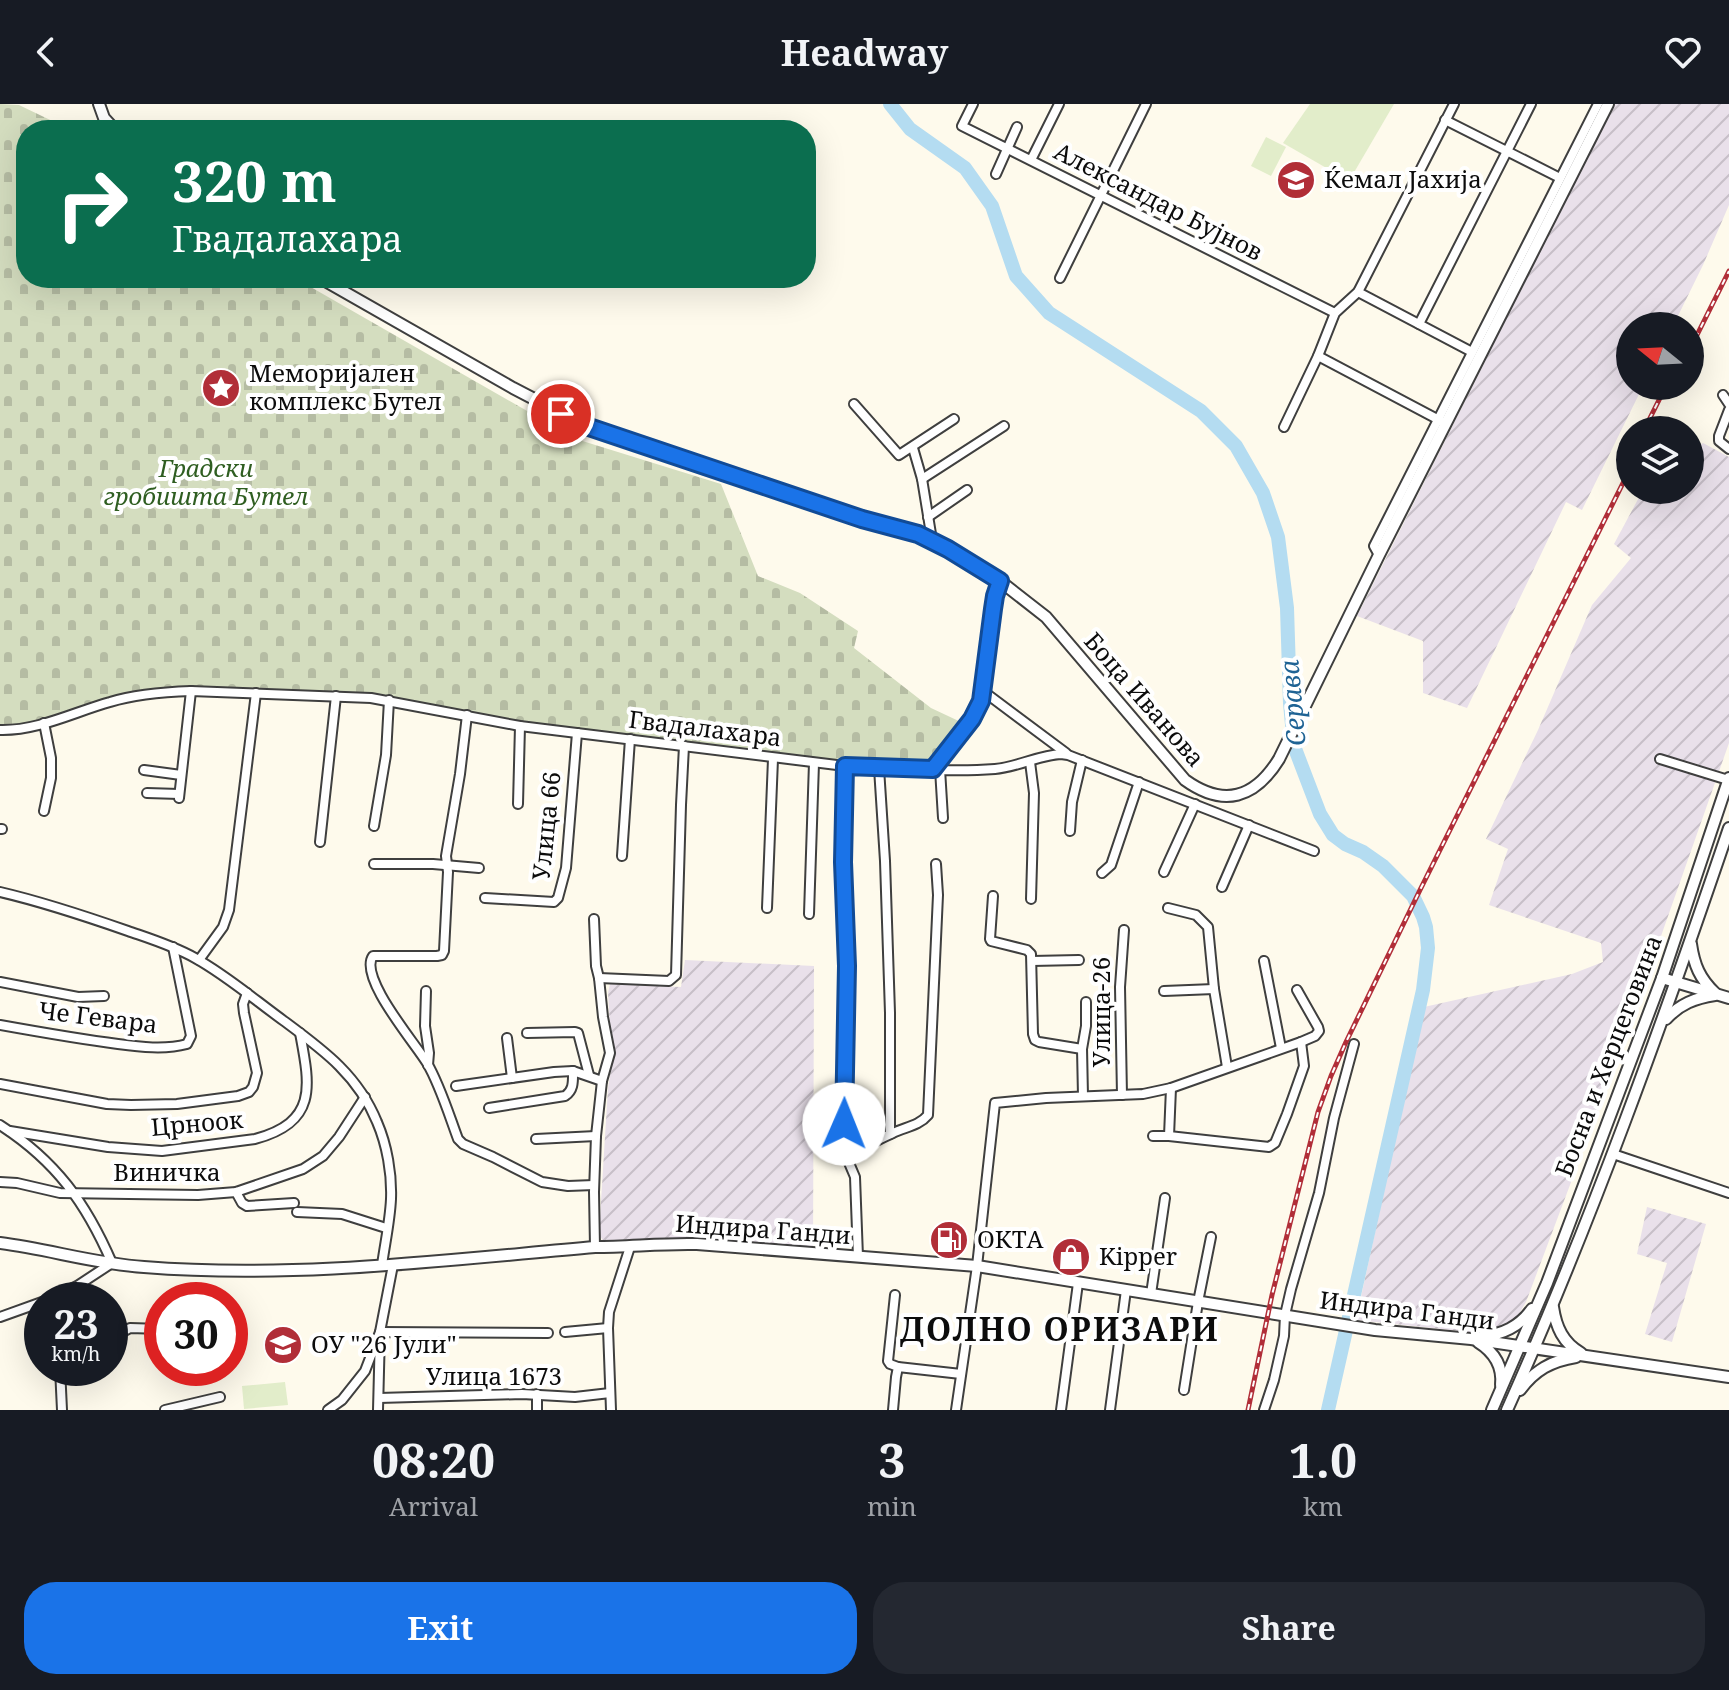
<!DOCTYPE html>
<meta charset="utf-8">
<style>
:root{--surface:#171b24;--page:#242831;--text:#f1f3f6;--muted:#9ea1a6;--accent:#1a73e8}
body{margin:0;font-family:"Noto Serif",serif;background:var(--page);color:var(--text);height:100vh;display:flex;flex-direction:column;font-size:30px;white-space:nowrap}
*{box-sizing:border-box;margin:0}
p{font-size:26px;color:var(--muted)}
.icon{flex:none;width:44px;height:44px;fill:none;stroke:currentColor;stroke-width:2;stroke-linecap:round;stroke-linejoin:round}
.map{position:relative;height:1306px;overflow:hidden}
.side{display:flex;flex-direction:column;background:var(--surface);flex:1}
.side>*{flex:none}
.hud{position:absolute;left:16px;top:16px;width:800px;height:168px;border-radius:32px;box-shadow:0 8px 32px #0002;background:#0b6e4f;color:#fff;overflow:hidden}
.needle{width:52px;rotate:288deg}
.fabs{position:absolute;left:1616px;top:208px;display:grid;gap:16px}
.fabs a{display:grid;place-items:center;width:88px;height:88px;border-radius:50%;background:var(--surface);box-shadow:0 8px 32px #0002;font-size:40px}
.speed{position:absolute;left:24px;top:1178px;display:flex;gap:16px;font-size:40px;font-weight:700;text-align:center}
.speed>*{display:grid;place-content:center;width:104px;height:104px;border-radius:50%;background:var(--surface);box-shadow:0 8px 32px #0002;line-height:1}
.speed small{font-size:20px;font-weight:400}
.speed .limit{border:12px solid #d22;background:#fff;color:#111}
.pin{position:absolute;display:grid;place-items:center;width:68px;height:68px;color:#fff;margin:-34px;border:4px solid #fff;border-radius:50%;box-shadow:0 2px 8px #0007}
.me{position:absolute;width:88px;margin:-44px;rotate:1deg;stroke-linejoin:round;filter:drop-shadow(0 0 6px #0008)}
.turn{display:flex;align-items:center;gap:28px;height:168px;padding:0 24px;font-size:36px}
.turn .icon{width:104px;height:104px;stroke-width:2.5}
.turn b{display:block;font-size:56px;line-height:68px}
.eta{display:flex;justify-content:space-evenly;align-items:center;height:136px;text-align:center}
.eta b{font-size:48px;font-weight:700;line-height:56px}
.primary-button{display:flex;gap:16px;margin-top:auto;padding:16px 24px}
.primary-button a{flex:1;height:92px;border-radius:32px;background:var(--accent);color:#fff;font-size:32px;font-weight:700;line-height:92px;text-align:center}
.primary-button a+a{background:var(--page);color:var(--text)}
header{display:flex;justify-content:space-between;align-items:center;height:104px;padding:0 24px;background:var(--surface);font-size:36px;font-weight:700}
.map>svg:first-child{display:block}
.industrial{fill:url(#industrial-furrows)}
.cemetery{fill:url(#cemetery-stones)}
.pitch{fill:#e2edca}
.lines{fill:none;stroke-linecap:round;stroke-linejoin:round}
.river{stroke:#b4dcf1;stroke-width:14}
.minor-casing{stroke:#3f3f3f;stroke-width:12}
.tertiary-casing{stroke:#3f3f3f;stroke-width:14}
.minor{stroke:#fff;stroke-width:8}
.tertiary{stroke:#fff;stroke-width:10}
.rail-casing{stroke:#b12e38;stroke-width:5}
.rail{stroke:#fff;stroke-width:2;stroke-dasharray:6;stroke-linecap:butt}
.route-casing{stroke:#114b97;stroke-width:20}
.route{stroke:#1a73e8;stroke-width:14}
.labels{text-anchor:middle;stroke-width:8;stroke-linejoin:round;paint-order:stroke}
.poi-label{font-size:24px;fill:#0c0c0c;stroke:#fff;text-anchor:start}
.street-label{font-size:24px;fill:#0c0c0c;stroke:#fff}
.park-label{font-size:24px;font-style:italic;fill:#2f5e21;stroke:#fff}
.water-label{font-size:26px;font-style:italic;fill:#1f6394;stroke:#fff}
.district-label{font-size:32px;font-weight:bold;letter-spacing:2px;fill:#0c0c0c;stroke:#fff}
</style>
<header><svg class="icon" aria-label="back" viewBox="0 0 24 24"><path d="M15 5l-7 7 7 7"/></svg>Headway<svg class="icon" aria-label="heart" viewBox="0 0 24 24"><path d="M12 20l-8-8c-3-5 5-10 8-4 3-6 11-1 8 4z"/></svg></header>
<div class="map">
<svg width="1729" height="1306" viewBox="0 0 1729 1306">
<defs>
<pattern id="industrial-furrows" width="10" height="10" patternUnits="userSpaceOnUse" patternTransform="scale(2)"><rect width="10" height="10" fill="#e9e0ea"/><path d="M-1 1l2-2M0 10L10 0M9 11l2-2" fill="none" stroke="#c7bfc8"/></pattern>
<pattern id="cemetery-stones" width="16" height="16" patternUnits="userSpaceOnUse" patternTransform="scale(2)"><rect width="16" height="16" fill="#d4ddbf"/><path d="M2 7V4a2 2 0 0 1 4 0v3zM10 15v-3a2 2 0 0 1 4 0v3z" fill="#b5bca3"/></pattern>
</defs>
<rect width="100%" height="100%" fill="#fefaec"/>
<g class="industrial">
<polygon points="1614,0 1729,0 1729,101 1703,161 1673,222 1630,222 1630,282 1643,282 1582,406 1566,398 1467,604 1423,589 1423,537 1357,512"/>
<polygon points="1703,339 1729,353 1729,639 1623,940 1526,1198 1514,1218 1488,1230 1356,1216 1424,903 1572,870 1603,858 1601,839 1489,801 1508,745 1486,735 1538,626 1592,501 1631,454 1614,440 1643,386 1690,386 1690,350"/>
<polygon points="685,856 814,862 813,1147 605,1140 599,1130 608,984 612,959 608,889 610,880 681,883"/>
<polygon points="1647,1103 1706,1120 1672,1238 1645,1230 1667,1159 1637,1150"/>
</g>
<polygon class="cemetery" points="0,0 19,1 71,26 26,26 26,174 295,174 576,335 721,380 758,472 800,489 858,527 854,544 931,604 963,619 932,658 855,658 503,617 366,589 251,584 165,584 143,587 44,617 23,622 0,623"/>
<g class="pitch">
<polygon points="1310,0 1394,0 1349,77 1283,39"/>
<polygon points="1266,33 1286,43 1271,72 1251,62"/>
<polygon points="285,1278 288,1301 244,1305 242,1282"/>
</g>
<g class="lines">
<polyline class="river" points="890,0 910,25 965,64 992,102 1016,172 1049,209 1201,307 1236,342 1263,389 1278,433 1287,504 1290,599 1294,642 1320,710 1333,731 1345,740 1363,748 1383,762 1413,792 1423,813 1426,823 1428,844 1423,886 1328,1306"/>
<g class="minor-casing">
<g id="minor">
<polyline points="973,0 962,22 1335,209"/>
<polyline points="1445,16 1560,74"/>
<polyline points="1031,56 1059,0"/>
<polyline points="996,70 1017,23"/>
<polyline points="1060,174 1146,0"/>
<polyline points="1358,188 1472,248"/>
<polyline points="1419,220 1531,0"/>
<polyline points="1318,252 1441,317"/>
<polyline points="1723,291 1729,300"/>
<polyline points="854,300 899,351 954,315"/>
<polyline points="1729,306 1719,332 1719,337 1729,345"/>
<polyline points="1284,323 1318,252 1335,209 1358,188 1454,0"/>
<polyline points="913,344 922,375 932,436"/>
<polyline points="922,375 1004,322"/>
<polyline points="928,413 967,386"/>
<polyline points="1379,451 1374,442 1598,0"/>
<polyline points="983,587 1066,649"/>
<path d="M467,611L460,670L446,752L448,768L444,847L442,851L437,852H373C358,873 415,939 427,959C440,981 449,1011 458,1035L463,1040L493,1053L542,1078L568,1082L594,1081"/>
<path d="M0,626C38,627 74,608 110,598C136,590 163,588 191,587L371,594L520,622L845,662C894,663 945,669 995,665C1018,663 1039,651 1061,650L1068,651L1314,747"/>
<polyline points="1660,655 1728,676"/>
<polyline points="1030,658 1034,689 1031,795"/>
<polyline points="845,662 843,758 847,862 844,1047 855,1073 858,1153"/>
<polyline points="879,664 885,757 890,909 890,1030"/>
<polyline points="933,665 972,615 981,597 995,492 1000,477"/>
<polyline points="940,665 943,714"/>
<polyline points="144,666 181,671"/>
<polyline points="147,689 179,690"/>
<polyline points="179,694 191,587"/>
<polyline points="518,700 520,622"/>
<polyline points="44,707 51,674 51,654 44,619"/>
<polyline points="374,722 386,651 389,596"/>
<polyline points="0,725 2,725"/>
<polyline points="1070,727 1072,698 1082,656"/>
<polyline points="320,738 336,592"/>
<polyline points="622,752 630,635"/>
<polyline points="374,760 433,760 479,764"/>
<polyline points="1164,768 1195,700"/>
<polyline points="1102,769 1111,761 1139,678"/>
<polyline points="1222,783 1249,721"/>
<path d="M0,788C43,798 85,812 128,827C151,835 174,842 195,854C226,871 255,896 284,917C323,946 358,971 377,1018C387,1041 392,1070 391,1095C390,1117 385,1139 382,1161"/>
<polyline points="993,792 990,835 991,837 1027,846 1031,850 1033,930 1035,936 1039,938 1082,945"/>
<polyline points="485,794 554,798 558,794 566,764 577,629"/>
<polyline points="767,804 773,655"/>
<polyline points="1168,804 1196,811 1208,823 1214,885 1227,963"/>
<polyline points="809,810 814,659"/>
<polyline points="594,815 596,862 599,874 603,913 610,949 602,977 596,1032 594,1088 595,1143"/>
<polyline points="199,856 223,823 229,806 256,589"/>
<polyline points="1032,857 1079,856"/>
<polyline points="1264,857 1281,944"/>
<polyline points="599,874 669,877 676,871 681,701 684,642"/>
<polyline points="0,878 78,893 104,892"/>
<polyline points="426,887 425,922 429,949 428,961"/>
<polyline points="1164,887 1214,885"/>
<path d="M0,921C39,928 78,935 118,940C140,943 165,946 187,940L191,932L173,843"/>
<polyline points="527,929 575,928 578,929 589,971"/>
<polyline points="507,934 512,974"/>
<polyline points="0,980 107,1000 131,1001 177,1000 238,992 249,988 253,983 257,969 244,909 243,900 247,889"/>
<polyline points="456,982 554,968 573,967 602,977"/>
<polyline points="1122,991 1120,883 1124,826"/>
<polyline points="1083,992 1082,945 1086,922 1086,898"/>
<path d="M489,1004L565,992C574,986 573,977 573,967"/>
<path d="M0,1021C56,1057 86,1099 112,1159L77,1182L48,1196"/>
<path d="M10,1027L108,1043L162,1047L255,1035C318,1018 310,982 300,929"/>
<polyline points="1153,1032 1169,1032 1269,1043 1275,1039 1287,1010 1304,962 1301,938"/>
<polyline points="1169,1032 1171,984"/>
<polyline points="536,1035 596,1032"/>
<polyline points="1613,1050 1729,1089"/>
<path d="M849,1058C861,1044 877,1036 893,1029C905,1023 919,1022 928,1011L938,791L936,760"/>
<polyline points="0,1078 17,1079 60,1089 198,1091 236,1088 303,1065 323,1052 339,1033 365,993"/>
<polyline points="236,1088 242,1099 247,1102 294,1099"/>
<polyline points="297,1108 342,1110 386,1124"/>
<polyline points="1151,1190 1165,1094"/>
<polyline points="0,1213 42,1198"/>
<polyline points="565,1228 608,1224"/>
<polyline points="110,1235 130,1224 162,1225"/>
<polyline points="898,1263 961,1270"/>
<polyline points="60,1264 62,1306"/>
<polyline points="1184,1286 1198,1198 1211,1133"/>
<polyline points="537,1290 537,1306"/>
<polyline points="379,1294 522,1290 575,1293 610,1289"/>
<polyline points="165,1306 220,1293"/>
<polyline points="328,1306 342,1296 365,1267 380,1228 548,1229"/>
<polyline points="378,1306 380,1228 393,1161"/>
<polyline points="611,1306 608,1224 609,1208 630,1143"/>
<polyline points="893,1306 896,1273 898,1263 890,1260 888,1257 895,1191"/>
<polyline points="956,1306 977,1162 995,999 1046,994 1143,990 1171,984 1301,938 1315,932 1319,927 1318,923 1297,886"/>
<polyline points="1061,1306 1078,1179"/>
<polyline points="1110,1306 1126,1186"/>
<polyline points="1264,1306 1274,1276 1284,1232 1285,1211 1291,1185 1319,1089 1334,1014 1354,940"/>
</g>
</g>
<g class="tertiary-casing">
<g id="tertiary">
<polyline points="99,0 104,14 115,26"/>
<path d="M320,174L513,284L586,322L862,415L932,436L1000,477L1046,513L1185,676C1224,704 1255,694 1279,655L1379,451L1608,0"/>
<path d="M1691,840C1694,861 1700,875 1715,889"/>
<polyline points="1662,874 1729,894"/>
<path d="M1666,915C1680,900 1695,894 1715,891"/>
<path d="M0,1139C48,1145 96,1160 144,1163C295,1175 445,1156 595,1143C629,1143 663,1139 697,1140L977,1162L1375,1226L1471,1235L1729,1273"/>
<path d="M1553,1203C1556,1223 1563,1239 1581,1249"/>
<path d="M1481,1233C1503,1230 1519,1223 1532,1205"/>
<path d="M1478,1238C1494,1248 1503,1262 1501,1281"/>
<path d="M1520,1286C1535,1266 1551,1257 1576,1253"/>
<polyline points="1492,1306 1547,1179 1662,874 1729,674"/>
<path d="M1507,1306C1592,1116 1662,921 1729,724"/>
</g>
</g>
<use href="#minor" class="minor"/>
<use href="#tertiary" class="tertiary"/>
<g class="rail-casing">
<g id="rail">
<polyline points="1690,245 1729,167"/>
<polyline points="1644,326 1666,282"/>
<polyline points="1248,1306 1272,1191 1318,1008 1331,972 1346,938 1420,786 1630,365"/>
</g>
</g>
<use href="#rail" class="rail"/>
</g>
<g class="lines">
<g class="route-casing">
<polyline id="route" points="561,310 586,322 862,415 918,430 948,445 1000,477 995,492 993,505 981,597 972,615 933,665 845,662 843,758 847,862 844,1020"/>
</g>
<use href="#route" class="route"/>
</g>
<defs>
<g id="school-disc" transform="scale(2)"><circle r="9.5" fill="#b12e38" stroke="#fff"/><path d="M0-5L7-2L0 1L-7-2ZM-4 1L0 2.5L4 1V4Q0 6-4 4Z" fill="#fff"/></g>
<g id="sight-disc" transform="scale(2)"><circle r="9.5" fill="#b12e38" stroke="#fff"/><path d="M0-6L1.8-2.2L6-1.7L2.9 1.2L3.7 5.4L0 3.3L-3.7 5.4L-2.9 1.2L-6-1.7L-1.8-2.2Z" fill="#fff"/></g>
<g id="fuel-disc" transform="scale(2)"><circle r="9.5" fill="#b12e38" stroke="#fff"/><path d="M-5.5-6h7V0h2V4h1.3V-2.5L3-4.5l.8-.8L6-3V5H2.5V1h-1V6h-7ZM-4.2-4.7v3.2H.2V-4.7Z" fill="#fff"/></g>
<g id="shop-disc" transform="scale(2)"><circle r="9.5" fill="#b12e38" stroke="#fff"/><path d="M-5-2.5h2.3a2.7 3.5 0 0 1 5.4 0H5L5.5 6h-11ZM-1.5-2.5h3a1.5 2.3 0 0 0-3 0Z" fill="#fff"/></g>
</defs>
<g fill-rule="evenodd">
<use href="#school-disc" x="1296" y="76"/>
<use href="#sight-disc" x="221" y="284"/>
<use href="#fuel-disc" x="949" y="1136"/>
<use href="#shop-disc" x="1071" y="1153"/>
<use href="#school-disc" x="283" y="1241"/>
</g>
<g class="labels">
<g class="poi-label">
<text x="1324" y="84">Ќемал Јахија</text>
<text x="249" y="278">Меморијален<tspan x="249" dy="28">комплекс Бутел</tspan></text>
<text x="977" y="1144">ОКТА</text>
<text x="1099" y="1161">Kipper</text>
<text x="311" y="1249">ОУ "26 Јули"</text>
</g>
<g class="street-label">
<text transform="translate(1158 98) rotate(27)" y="8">Александар Бујнов</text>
<text transform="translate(1144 596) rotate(49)" y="8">Боца Иванова</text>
<text transform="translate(705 625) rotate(7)" y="8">Гвадалахара</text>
<text transform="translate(547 722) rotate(-84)" y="8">Улица 66</text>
<text transform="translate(1102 908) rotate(-90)" y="8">Улица-26</text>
<text transform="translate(98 914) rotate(7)" y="8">Че Гевара</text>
<text transform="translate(1609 952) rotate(-69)" y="8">Босна и Херцеговина</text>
<text transform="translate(197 1020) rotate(-5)" y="8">Црноок</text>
<text x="167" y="1077">Виничка</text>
<text transform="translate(763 1126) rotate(4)" y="8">Индира Ганди</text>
<text transform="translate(1407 1207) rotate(7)" y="8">Индира Ганди</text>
<text x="494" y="1281">Улица 1673</text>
</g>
<g class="park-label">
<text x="206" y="373">Градски<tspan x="206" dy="28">гробишта Бутел</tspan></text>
</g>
<g class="water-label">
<text transform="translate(1293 599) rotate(-95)" y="9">Серава</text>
</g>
<g class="district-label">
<text x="1060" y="1237">ДОЛНО ОРИЗАРИ</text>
</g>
</g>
</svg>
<div class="fabs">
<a><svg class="needle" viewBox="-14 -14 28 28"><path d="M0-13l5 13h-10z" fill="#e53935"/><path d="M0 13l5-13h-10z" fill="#9ea1a6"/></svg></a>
<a><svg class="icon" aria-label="layers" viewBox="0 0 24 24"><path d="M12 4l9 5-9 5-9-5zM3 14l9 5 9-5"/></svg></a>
</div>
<div class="speed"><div>23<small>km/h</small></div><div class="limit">30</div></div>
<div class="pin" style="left:561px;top:310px;background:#d93025"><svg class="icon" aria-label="arrive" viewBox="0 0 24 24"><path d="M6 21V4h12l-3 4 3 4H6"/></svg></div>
<svg class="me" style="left:844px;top:1020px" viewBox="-20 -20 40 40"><circle r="19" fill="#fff"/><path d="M0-13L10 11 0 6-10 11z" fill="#1a73e8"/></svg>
<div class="hud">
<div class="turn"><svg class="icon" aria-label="right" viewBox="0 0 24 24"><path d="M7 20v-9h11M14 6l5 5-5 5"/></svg><div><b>320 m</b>Гвадалахара</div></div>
</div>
</div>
<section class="side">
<div class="eta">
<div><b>08:20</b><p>Arrival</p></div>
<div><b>3</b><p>min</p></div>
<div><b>1.0</b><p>km</p></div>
</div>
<div class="primary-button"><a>Exit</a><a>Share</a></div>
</section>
